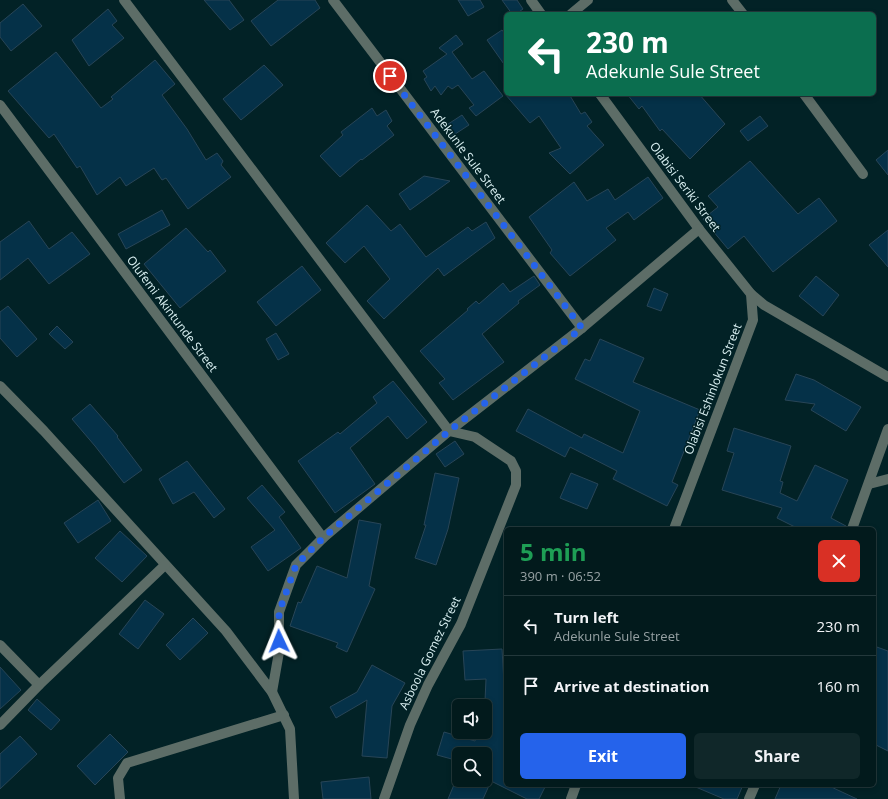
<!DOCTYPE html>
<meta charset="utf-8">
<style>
:root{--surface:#021a1c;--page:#102729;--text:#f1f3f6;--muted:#96a1a3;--line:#23383b;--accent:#2563eb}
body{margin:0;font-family:"Open Sans",sans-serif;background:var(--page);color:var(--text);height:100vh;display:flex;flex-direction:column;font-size:15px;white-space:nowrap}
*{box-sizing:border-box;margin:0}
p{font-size:13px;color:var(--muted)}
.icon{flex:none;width:22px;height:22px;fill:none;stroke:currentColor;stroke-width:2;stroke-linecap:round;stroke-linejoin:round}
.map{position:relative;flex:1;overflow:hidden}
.details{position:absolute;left:504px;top:527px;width:372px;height:260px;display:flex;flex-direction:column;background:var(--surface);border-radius:6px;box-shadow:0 2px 6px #0003,0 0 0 1px var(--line)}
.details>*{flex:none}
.top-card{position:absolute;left:504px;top:12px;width:372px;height:84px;border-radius:6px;box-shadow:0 2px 6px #0003,0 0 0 1px var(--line);background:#0b6e4f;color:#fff;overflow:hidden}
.controls{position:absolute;left:452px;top:699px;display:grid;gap:8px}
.controls a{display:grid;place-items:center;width:40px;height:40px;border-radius:6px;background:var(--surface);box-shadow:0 2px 6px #0003,0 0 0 1px var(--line);font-size:20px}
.pin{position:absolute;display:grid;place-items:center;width:34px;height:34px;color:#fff;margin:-17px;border:2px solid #fff;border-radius:50%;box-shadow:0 1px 4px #0007}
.me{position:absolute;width:44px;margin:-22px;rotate:358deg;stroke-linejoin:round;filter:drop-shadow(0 0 3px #0008)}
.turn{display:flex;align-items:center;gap:14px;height:84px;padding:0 16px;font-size:18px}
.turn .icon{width:52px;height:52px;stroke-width:2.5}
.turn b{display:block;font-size:28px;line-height:34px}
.round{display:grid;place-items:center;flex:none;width:42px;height:42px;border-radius:6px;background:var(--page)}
.overview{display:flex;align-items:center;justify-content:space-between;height:68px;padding:0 16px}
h1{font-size:24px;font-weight:700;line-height:30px;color:#1e9e55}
.cta{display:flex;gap:8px;margin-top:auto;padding:8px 16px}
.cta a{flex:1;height:46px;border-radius:6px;background:var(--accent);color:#fff;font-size:16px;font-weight:700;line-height:46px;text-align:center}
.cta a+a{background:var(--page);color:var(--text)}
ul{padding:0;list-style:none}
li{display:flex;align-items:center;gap:12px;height:60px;padding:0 16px;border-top:1px solid var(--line)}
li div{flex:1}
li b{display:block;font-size:15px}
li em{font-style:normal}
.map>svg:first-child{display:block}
.building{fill:#053148;stroke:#284557}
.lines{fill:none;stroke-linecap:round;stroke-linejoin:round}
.minor{stroke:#5d6d67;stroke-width:10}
.route{stroke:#2563eb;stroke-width:7;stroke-dasharray:0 12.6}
.labels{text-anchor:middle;stroke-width:3;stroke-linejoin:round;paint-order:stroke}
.street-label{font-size:12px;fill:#dbf1f3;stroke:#022226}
</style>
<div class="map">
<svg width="888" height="799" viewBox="0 0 888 799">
<rect width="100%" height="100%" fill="#022226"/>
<g class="building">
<polygon points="204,0 229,0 244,20 230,30"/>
<polygon points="278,0 315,0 320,8 271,46 251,21"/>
<polygon points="458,0 480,0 484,7 468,16"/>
<polygon points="502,0 517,0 523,9 516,14 512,14"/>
<polygon points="23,4 42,26 11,51 0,37 0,23"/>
<polygon points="108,9 117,21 112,25 124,38 89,66 72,40"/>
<polygon points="502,30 506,35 506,67 487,40"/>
<polygon points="456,35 463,44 452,52 472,79 484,71 503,96 476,116 469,108 474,105 458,85 452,89 448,86 441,95 435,86 431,91 424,79 427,77 423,71 447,54 439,48"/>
<polygon points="56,52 101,108 113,99 111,97 155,60 175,84 162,95 187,129 206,160 217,153 223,161 221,165 231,177 188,209 166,178 162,180 154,168 126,186 120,177 97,195 80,166 77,168 54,134 49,138 8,91"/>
<polygon points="264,65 283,85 241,120 223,99"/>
<polygon points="505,94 569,94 581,114 585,112 592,122 587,126 604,145 570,174 549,153 561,148 539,116 530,123"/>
<polygon points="627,94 699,94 725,124 690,159 662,129 660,131 642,106 639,109"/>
<polygon points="372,108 377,116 386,110 392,121 387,126 394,135 362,160 361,159 340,177 320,156 343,135 341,132"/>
<polygon points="462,115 469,125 449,138 442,128"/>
<polygon points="760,116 768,126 748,141 740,131"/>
<polygon points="888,150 888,175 876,160"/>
<polygon points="750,161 798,214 819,198 837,221 773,272 744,236 728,249 703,219 718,207 708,196"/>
<polygon points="424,176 450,181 410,210 399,194"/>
<polygon points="648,177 663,198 634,220 628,212 606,228 616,240 570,276 550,253 552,250 529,217 574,182 587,201 608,189 615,200"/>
<polygon points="367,205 391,231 400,224 426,257 468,227 472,231 486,222 495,238 444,276 438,268 384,319 367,301 390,279 364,246 345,263 326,243"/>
<polygon points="162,210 170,225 126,249 118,234"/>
<polygon points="29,221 49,249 72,232 90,254 49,284 28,258 0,280 0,242"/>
<polygon points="186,228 208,252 210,250 226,271 180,308 144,264"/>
<polygon points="888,230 888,267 869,245"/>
<polygon points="302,266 321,290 276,326 257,302"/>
<polygon points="534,276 540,285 518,301 519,303 482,334 504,362 453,400 439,383 445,379 420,351 468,310 467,309 476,301 479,304 503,283 510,292"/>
<polygon points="816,276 839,295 823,316 799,296"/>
<polygon points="654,288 668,294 661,311 647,306"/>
<polygon points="8,306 37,339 17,357 0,338 0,312"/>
<polygon points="57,326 73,342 65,349 49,334"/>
<polygon points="276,333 289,354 278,360 266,339"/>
<polygon points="600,339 644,358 633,382 700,410 672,482 678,485 667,506 613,479 617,471 570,447 565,457 516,431 528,409 582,438 584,434 623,453 640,411 575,379 585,359 590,361"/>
<polygon points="796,374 814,380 861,407 846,431 811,410 815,404 785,400"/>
<polygon points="393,381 427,422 407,439 388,416 350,448 375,484 335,513 298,461 338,432 340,434 377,403 373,397"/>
<polygon points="90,404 118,436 117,437 142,470 124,483 95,446 72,419"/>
<polygon points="734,428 791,446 780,481 783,482 780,493 797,501 815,465 848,480 831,518 846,526 846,529 799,529 777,518 782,508 722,490 734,453 727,451"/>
<polygon points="455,441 464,454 445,467 436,454"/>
<polygon points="187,461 225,509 214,518 194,492 173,504 159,479"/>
<polygon points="435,473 459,478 448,529 436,565 415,558 426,525 424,525"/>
<polygon points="571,473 598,484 587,509 560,498"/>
<polygon points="262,485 285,512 279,517 301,548 268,571 251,547 275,530 247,498"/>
<polygon points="98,500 111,521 78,543 64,523"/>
<polygon points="359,520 381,524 369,586 375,589 347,652 336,647 338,643 290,626 298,602 301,603 317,566 347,578"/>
<polygon points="120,531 147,556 122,582 95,558"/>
<polygon points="145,600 164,614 138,649 119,634"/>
<polygon points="193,618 208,633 180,660 166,645"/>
<polygon points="874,646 888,651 888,751 874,744"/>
<polygon points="502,649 504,683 506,683 506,785 546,785 539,799 527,799 491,781 483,799 448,799 456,780 489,780 485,778 485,754 459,754 459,761 437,755 444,732 475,741 479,732 485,732 485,717 492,702 485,701 486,679 465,680 463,651"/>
<polygon points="372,665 405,683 392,706 387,758 362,756 367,700 336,718 330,707 357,692"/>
<polygon points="0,667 21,690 0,709"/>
<polygon points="37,699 60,720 51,730 28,710"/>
<polygon points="110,734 128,752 95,785 77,766"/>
<polygon points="20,736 37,754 0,789 0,754"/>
<polygon points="369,777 371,799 323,799 321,782"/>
<polygon points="691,785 743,785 737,799 724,799"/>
<polygon points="781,785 827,785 857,799 775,799"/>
</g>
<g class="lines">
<g class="minor">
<polyline points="124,0 449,431 475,437 511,461 516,471 516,485 461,624 428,685 410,725 384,799"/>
<polyline points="333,0 582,328"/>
<polyline points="531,0 541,14"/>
<polyline points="732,0 743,14"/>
<polyline points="571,14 588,0"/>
<polyline points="600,94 699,229 751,294 764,305 888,377"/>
<polyline points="804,94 863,174"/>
<polyline points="0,105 323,538"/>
<polyline points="0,386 44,431 226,631 272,692 290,729 294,799"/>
<polyline points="869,484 888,479"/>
<polyline points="674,529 753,320 751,294"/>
<polyline points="852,529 888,429"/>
<polyline points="0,645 39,685"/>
<polyline points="272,692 279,652 279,612 296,565 323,538 449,431 582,328 699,229"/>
<polyline points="0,725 39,685 165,565"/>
<polyline points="120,799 118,778 127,763 284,715"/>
<polyline points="571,799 576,785"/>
<polyline points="749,799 755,785"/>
</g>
</g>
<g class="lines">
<polyline class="route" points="279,641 279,612 296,565 323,538 449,431 582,328 390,76"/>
</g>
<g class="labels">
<g class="street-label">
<text transform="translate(468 156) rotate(53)" y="4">Adekunle Sule Street</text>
<text transform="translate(685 187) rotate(53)" y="4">Olabisi Seriki Street</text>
<text transform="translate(172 314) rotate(53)" y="4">Olufemi Akintunde Street</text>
<text transform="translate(713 389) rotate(-69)" y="4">Olabisi Eshinlokun Street</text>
<text transform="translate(430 653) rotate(-64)" y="4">Asboola Gomez Street</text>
</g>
</g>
</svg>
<div class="controls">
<a><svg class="icon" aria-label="sound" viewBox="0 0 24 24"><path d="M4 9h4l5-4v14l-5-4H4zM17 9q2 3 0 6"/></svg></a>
<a><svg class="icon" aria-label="search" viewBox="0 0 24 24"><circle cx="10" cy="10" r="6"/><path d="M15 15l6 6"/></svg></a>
</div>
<div class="pin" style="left:390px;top:76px;background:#d93025"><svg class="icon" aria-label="arrive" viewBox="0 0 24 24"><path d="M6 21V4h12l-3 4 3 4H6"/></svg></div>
<svg class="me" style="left:279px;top:641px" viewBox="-20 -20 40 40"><path d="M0-17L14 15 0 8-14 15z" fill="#2563eb" stroke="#fff" stroke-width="4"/></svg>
<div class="top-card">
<div class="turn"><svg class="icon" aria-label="left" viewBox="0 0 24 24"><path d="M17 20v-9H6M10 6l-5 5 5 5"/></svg><div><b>230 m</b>Adekunle Sule Street</div></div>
</div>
<section class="details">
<div class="overview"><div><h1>5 min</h1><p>390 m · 06:52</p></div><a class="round" style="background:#d93025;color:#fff"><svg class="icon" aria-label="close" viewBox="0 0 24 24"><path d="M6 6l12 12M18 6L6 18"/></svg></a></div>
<ul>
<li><svg class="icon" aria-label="left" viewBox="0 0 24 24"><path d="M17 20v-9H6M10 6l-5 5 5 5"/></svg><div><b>Turn left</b><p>Adekunle Sule Street</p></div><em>230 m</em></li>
<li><svg class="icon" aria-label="arrive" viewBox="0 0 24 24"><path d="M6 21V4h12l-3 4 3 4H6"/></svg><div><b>Arrive at destination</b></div><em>160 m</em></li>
</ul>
<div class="cta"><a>Exit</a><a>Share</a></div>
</section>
</div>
